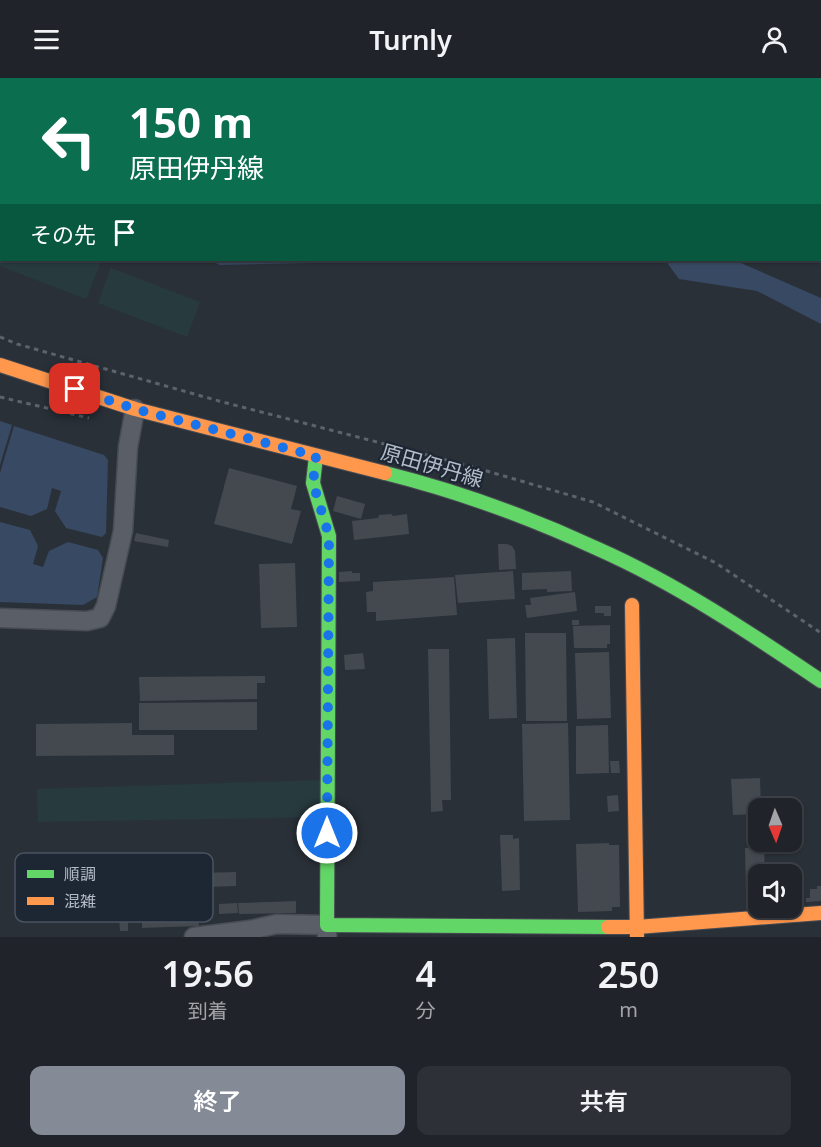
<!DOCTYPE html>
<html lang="ja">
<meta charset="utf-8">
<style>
:root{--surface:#20242a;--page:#2d3036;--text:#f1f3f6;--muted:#a2a4a8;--line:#3d4147;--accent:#848b96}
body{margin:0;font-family:"Noto Sans","Noto Sans JP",sans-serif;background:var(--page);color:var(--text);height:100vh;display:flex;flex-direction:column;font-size:22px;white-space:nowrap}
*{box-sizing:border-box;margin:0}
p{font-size:20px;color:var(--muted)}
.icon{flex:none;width:33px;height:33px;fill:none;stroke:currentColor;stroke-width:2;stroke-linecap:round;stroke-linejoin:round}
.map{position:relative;height:859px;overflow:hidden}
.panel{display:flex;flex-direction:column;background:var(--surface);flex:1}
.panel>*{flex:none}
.hud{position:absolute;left:0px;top:0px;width:822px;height:183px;box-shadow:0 2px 4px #0004,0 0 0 2px var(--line);background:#0b6e4f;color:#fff;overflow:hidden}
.needle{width:39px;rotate:178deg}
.tools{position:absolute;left:748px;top:720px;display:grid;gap:12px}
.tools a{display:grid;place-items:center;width:54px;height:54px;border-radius:12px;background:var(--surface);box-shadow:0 2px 4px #0004,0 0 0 2px var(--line);font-size:30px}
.pin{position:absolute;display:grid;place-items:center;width:51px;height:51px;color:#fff;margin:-26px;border-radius:12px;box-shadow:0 3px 9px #0006}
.me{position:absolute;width:66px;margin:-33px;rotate:0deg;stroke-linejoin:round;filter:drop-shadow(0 0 4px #0008)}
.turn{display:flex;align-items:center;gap:21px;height:126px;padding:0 30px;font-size:27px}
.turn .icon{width:78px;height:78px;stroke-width:2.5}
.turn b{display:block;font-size:42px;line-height:51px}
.then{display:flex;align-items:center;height:57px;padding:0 30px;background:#0003;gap:12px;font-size:22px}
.eta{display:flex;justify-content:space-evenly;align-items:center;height:102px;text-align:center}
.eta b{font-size:36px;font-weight:600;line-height:42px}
.button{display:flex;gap:12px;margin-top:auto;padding:12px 30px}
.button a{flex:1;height:69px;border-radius:12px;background:var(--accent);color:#fff;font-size:24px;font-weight:600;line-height:69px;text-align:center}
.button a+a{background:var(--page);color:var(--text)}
header{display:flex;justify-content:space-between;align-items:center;height:78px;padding:0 30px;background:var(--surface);font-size:27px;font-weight:600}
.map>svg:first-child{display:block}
.green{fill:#273a3e}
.water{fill:#384963}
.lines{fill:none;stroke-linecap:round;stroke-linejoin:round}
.stream{stroke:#384963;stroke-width:5}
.building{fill:#444950}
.street-casing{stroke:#484c53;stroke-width:21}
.fast-casing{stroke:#484c53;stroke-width:16}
.slow-casing{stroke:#484c53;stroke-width:16}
.path{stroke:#5d636a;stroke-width:3;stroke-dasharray:4.5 4.5;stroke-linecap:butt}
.street{stroke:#5a5e66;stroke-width:18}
.fast{stroke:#63d668;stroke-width:14}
.slow{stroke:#ff974d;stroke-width:14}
.route{stroke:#1a73e8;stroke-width:10;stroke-dasharray:0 18}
.labels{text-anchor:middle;stroke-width:4.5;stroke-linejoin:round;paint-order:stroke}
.street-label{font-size:21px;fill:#b4bcc9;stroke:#1d2633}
.key{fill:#1d2633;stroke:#4a5360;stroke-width:1.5}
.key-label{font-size:16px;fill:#b4bcc9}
</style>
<header><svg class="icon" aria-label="menu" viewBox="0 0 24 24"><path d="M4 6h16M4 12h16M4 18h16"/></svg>Turnly<svg class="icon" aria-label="person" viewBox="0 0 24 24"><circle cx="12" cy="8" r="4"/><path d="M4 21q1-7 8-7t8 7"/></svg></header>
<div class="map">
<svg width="821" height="859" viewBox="0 0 821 859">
<rect width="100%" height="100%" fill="#2a3038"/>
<g class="green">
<polygon points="543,0 821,0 821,120 820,2 547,2"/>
<polygon points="1,175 2,182 88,182 100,186 86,221 0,188 0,179"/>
<polygon points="111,190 200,224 187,259 98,225"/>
<polygon points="323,702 321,739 38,744 37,711"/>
</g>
<g class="water">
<polygon points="209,182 321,182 310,185 220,187"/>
<polygon points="665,182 683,182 685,185 734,182 821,220 821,246 757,213 679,201"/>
<polygon points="0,343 12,347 0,387"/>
<polygon points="14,348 104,377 108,382 106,455 102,459 66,450 55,433 61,413 52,410 47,431 31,438 0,429 0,395"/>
<polygon points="0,444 30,452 38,468 33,486 43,489 49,473 68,464 98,472 103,480 97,519 83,527 0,524"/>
</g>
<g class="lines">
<polyline class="stream" points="344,2 344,0"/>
</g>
<g class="building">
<polygon points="229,390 297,408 291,431 301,433 292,466 214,446"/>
<polygon points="337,418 365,426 361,441 333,433"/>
<polygon points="391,436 393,438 407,436 409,456 354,462 352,443 378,440 379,437"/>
<polygon points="136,455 169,462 168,469 134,463"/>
<polygon points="498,466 507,466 512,468 515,473 516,491 499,492"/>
<polygon points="295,485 297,549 261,550 259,486"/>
<polygon points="352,493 352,495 360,495 360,503 339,504 339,494"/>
<polygon points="513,493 515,521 458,525 455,497"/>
<polygon points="571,493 572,513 547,514 547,511 522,512 522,495"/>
<polygon points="454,499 457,537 376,543 376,534 367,534 366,514 373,513 373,504"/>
<polygon points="575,514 577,533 527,540 525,527 531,527 530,520"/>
<polygon points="595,528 611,528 611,538 604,538 604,535 595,535"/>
<rect x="572" y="542" width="7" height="5"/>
<polygon points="610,547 610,566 607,566 607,570 574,570 573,548"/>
<polygon points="525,555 566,555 567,643 526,643"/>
<polygon points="515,560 517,640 489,641 487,561"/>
<polygon points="428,571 449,571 451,722 442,722 443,733 431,734"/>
<polygon points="609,574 611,640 577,641 575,575"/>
<polygon points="363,575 365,591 345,592 344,577"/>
<polygon points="265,598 265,605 257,605 257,621 140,623 139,599"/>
<polygon points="257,624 257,652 139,652 139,625"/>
<polygon points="132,645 132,657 174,657 174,677 36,678 36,646"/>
<polygon points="568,645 570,742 524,743 522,646"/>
<polygon points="608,647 609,695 576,696 576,648"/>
<polygon points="610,683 619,683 620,695 611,695"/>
<polygon points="760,700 761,730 759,730 759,736 733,737 731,701"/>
<polygon points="618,717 619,733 608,734 607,718"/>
<polygon points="500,757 513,757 513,761 519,760 520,812 502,813"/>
<polygon points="609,765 609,767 619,767 620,829 612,829 612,833 578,834 576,766"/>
<polygon points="745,770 764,770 765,796 759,796 759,815 746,816"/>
<polygon points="236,794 236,808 208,809 209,825 133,828 132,797"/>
<polygon points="817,808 821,808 821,823 806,824 806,820 810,820 810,811 817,811"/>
<polygon points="296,823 296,835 239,836 238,825"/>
<polygon points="237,825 238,835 219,836 219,826"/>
<polygon points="198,827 199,848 142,850 142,829"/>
<polygon points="119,839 128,839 128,853 120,853"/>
</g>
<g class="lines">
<g class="street-casing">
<g id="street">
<polyline points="25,2 26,0"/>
<polyline points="0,66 2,62"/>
<polyline points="0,540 87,543 100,540 106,528 123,453 128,369 135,331"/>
<polyline points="194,859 250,852 277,846 327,847 327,858"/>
</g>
</g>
<g class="fast-casing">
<g id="fast">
<polyline points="316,378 313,405 329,458 327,847 608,849"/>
<path d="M385,395C457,413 531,440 598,471C677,506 750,555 821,603"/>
</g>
</g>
<g class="slow-casing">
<g id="slow">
<polyline points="0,287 135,331 385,395"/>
<polyline points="632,527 637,859"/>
<polyline points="608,849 637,849 821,835"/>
</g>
</g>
<g class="path">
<polyline points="467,0 471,2"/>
<polyline points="0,97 2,93"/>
<polyline points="820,144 821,144"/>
<polyline points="0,259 17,266 219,323 473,389 593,424 716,485 821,555"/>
<polyline points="0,319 89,340"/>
</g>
<use href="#street" class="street"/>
<use href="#fast" class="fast"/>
<use href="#slow" class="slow"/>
</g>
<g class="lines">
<polyline class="route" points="75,311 135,331 316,378 313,405 329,458 327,755"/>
</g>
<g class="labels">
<g class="street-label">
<text transform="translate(432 388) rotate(16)" y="7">原田伊丹線</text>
</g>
</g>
<rect x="15" y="775" width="198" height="69" rx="9" class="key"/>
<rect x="27" y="792" width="27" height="8" fill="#63d668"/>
<rect x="27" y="819" width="27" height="8" fill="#ff974d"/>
<g class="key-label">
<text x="64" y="802">順調</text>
<text x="64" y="829">混雑</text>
</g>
</svg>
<div class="tools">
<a><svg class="needle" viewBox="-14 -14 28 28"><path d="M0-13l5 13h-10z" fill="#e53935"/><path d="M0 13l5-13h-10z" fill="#a2a4a8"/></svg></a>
<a><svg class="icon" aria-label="sound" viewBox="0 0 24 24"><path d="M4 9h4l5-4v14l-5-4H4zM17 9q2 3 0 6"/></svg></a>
</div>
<div class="pin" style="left:75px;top:311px;background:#d93025"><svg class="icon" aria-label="arrive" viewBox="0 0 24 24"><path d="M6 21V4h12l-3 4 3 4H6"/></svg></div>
<svg class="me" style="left:327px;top:755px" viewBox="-20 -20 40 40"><circle r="17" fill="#1a73e8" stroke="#fff" stroke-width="3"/><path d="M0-11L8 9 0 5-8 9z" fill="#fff"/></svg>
<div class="hud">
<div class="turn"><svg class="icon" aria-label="left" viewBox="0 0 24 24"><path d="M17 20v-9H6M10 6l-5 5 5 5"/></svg><div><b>150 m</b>原田伊丹線</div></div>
<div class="then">その先<svg class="icon" aria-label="arrive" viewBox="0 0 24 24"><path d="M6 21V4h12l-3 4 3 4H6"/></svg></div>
</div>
</div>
<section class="panel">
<div class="eta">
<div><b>19:56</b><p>到着</p></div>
<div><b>4</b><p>分</p></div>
<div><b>250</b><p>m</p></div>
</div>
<div class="button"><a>終了</a><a>共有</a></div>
</section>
